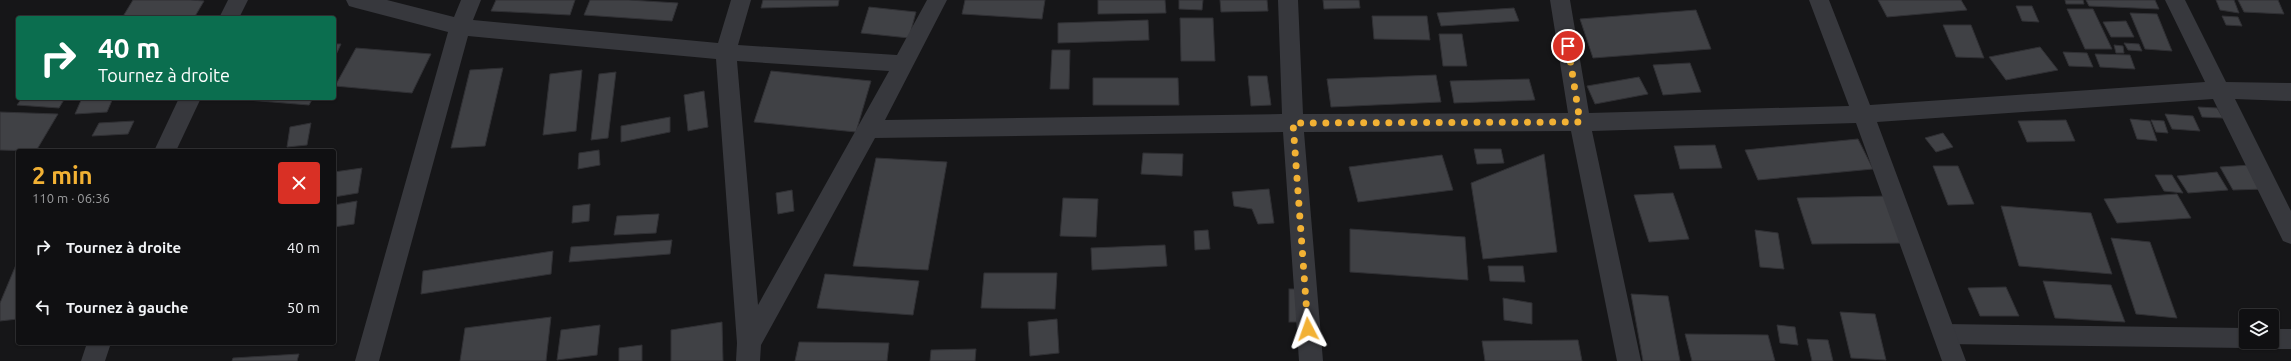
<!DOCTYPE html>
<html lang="fr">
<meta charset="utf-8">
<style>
:root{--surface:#101012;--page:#19191b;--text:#f1f3f6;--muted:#9c9d9f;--line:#303032;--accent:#f2b134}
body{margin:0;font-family:Ubuntu,sans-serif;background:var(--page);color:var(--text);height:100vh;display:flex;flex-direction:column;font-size:15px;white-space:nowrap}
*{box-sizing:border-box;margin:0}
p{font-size:13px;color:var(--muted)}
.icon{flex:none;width:22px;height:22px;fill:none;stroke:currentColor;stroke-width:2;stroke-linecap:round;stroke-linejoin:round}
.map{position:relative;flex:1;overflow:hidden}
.side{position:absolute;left:16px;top:149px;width:320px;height:196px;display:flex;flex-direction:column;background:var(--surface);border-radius:4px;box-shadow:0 1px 3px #0004,0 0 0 1px var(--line)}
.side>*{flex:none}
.banner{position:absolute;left:16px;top:16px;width:320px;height:84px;border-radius:4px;box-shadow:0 1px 3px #0004,0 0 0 1px var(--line);background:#0b6e4f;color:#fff;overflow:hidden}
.fabs{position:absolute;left:2239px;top:309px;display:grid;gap:8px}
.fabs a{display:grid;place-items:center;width:40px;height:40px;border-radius:4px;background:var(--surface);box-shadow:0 1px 3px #0004,0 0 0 1px var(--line);font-size:20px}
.pin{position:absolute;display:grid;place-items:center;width:34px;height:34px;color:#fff;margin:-17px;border:2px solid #fff;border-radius:50%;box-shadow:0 1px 4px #0007}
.me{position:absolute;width:44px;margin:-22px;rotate:356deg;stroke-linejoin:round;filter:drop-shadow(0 0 3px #0008)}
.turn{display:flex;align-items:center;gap:14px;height:84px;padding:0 16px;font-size:18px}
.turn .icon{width:52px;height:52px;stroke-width:2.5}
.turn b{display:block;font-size:28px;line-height:34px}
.round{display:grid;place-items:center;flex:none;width:42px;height:42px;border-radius:4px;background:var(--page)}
.head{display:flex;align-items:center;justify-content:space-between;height:68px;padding:0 16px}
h1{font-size:24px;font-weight:600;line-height:30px;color:var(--accent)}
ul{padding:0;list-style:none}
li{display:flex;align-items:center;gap:12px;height:60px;padding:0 16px}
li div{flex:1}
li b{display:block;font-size:15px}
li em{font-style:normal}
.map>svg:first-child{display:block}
.building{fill:#404145;stroke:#303034}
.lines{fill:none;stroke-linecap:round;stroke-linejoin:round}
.lane{fill:#37383d;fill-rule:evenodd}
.street{fill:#37383d;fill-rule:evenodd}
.route{stroke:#f2b134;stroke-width:7;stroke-dasharray:0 12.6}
</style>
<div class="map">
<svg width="2291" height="361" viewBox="0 0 2291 361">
<rect width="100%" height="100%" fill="#161618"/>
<g class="building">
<polygon points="133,0 191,0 204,1 194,18 122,18"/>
<polygon points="496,0 575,0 570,15 491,11"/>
<polygon points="590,0 629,0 678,3 672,21 584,15"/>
<polygon points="763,0 839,0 838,6 761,8"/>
<polygon points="965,0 1045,0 1042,19 962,14"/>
<polygon points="1098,0 1165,0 1166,13 1098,14"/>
<polygon points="1179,0 1203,0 1202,10 1179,9"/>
<polygon points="1220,0 1267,0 1268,11 1221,12"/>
<polygon points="1323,0 1359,0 1360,8 1324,9"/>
<polygon points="1878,0 1961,0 1967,10 1887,17"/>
<polygon points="2065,0 2083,0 2084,4 2066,4"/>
<polygon points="2086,0 2155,0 2159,9 2089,6"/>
<polygon points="2216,0 2234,0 2239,13 2220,10"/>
<polygon points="2238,0 2278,0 2284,14 2244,12"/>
<polygon points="2016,6 2032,6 2039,22 2022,21"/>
<polygon points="869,7 916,12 909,38 861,33"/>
<polygon points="1514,8 1519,21 1441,26 1437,13"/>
<polygon points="2067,9 2093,9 2112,49 2085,49"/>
<polygon points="1696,10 1711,49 1593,58 1580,19"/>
<polygon points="2130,13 2157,14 2172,51 2145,49"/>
<polygon points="1372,16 1427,16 1430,40 1374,39"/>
<polygon points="2222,16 2238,17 2242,26 2226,25"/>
<polygon points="1180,18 1213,18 1215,61 1181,61"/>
<polygon points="1148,20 1149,40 1058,43 1058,23"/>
<polygon points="2126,21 2134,37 2111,37 2103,22"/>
<polygon points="1943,25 1971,25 1984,58 1956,57"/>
<polygon points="1439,34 1462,34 1467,66 1443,66"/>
<polygon points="2124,43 2139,44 2142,51 2128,50"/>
<polygon points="334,44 341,44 334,59"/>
<polygon points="2114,45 2123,46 2124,53 2116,53"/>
<polygon points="2040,47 2058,70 2006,80 1989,57"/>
<polygon points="356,48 431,54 412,93 335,86"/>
<polygon points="1052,50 1070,50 1069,89 1050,89"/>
<polygon points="2063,52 2087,53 2093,67 2069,66"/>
<polygon points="2095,54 2130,55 2135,69 2100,67"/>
<polygon points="1690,63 1701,92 1663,95 1653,65"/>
<polygon points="503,68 485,146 451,148 470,70"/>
<polygon points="582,70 576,131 543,135 550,74"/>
<polygon points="771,71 871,81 856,132 754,122"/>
<polygon points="616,72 608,138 591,140 599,74"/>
<polygon points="1436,75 1441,102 1331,107 1327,79"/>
<polygon points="1248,76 1267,76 1271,105 1251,106"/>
<polygon points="1639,77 1648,94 1595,104 1587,86"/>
<polygon points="1093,78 1178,78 1179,105 1093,105"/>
<polygon points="1529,79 1535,100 1454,103 1450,81"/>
<polygon points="704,91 708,127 688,131 684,95"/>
<polygon points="22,98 65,98 59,108 17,105"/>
<polygon points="82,98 113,98 107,112 75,114"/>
<polygon points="222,98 313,98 309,105"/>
<polygon points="2198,107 2217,108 2223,118 2202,117"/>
<polygon points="0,112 58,114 36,151 34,151 0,150"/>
<polygon points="2165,114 2193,116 2200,131 2172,129"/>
<polygon points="670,117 670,132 621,142 621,126"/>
<polygon points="2130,119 2150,121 2157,141 2137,139"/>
<polygon points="2066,120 2075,141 2027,142 2018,121"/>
<polygon points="2151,120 2164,121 2168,133 2156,132"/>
<polygon points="134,121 128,134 92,136 99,123"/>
<polygon points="311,123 307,145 287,147 290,127"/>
<polygon points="1943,133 1953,147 1936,152 1925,138"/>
<polygon points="1858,139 1873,169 1758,180 1745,150"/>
<polygon points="1715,145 1722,168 1680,169 1674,146"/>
<polygon points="1474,149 1501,149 1504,163 1477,164"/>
<polygon points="599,150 600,165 578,169 579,153"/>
<polygon points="1143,153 1183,154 1182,176 1141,174"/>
<polygon points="1544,154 1557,252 1483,259 1471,183"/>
<polygon points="1442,155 1453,190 1358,202 1349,167"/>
<polygon points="876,158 947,162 928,270 853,266"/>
<polygon points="2251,165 2265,189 2233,190 2220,167"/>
<polygon points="1933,166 1958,166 1974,204 1948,205"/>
<polygon points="362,168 358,193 334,197 334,172"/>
<polygon points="2217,172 2228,190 2188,193 2177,176"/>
<polygon points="2155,175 2172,175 2183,193 2164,191"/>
<polygon points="1269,189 1274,223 1258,224 1252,209 1234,206 1232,192"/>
<polygon points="792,190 794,211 778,214 776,193"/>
<polygon points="1673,193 1689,239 1649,242 1634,195"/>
<polygon points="2177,194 2191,218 2117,223 2104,199"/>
<polygon points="1888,196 1905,243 1812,244 1797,198"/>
<polygon points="1063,198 1098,199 1096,237 1060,236"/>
<polygon points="357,201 354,224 334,227 334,205"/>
<polygon points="590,204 589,221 572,223 573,206"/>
<polygon points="2001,206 2091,213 2112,274 2019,266"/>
<polygon points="659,214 656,233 614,235 617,216"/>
<polygon points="1350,229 1465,237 1468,280 1350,272"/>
<polygon points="1208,230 1210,249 1195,250 1194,231"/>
<polygon points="1755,230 1778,233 1784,269 1760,267"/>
<polygon points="2111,238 2150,242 2177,318 2136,314"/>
<polygon points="672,240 670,254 569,262 571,247"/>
<polygon points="1165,245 1167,266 1092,270 1091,248"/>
<polygon points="553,251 551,274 421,294 423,271"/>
<polygon points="18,260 18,319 0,321 0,303"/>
<polygon points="1488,266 1523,266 1525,282 1490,281"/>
<polygon points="984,273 1057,273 1055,309 981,308"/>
<polygon points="825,274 919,281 913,315 817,308"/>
<polygon points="2043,281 2111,285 2125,322 2055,318"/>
<polygon points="2006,287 2019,316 1980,316 1968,288"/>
<rect x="1289" y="289" width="12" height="33"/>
<polygon points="1631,294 1668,296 1680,361 1643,361"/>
<polygon points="1503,298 1532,303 1532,324 1504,320"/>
<polygon points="1840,312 1875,314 1886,360 1851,358"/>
<polygon points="551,317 546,361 460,361 465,328"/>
<polygon points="1057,319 1059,353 1030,356 1028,322"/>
<polygon points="722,322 723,361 671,361 671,330"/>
<polygon points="600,325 597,355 557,360 561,330"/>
<polygon points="1777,325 1795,327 1798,345 1780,343"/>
<polygon points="1685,334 1768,335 1775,361 1692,361"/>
<polygon points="1807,339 1828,340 1833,361 1812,361"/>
<polygon points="1578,340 1582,361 1485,361 1482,341"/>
<polygon points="799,342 889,343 887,361 795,361"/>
<polygon points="642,345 642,361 619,361 619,348"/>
<polygon points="976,349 975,361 930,361 931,350"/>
<polygon points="299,354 297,361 232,361 233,358"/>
</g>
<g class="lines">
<g class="lane">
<polygon points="1944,324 2246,328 2246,342 2255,342 2254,345 2246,348 1944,344 1936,341 1933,334 1936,327"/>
<polygon points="2272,329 2291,329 2291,349 2272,349 2264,346 2263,342 2272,342"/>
</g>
<g class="street">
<polygon points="228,0 248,0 239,18 219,18"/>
<path d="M346,0H387L454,17L461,0H481L473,20L718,43L731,0H751L738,45L897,55L927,0H947L885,120L1282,114L1278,0H1298L1303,114L1568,113L1550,0H1570L1589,113L1849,106L1809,0H1829L1870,105L2205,82L2165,0H2185L2226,82L2291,83V101L2235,99L2291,211V244L2283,241L2213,99L1877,122L1966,361H1942L1856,123L1592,131L1641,361H1617L1571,131L1304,132L1323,361H1299L1283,132L875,138L761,345L760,361H736L737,343L716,59L468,36L379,361H355L448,32L356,8L349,6ZM737,61L889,71L758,305Z"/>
<polygon points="179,98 201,98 176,151 154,151"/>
<polygon points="87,343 111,343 105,361 81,361"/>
</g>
</g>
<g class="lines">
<polyline class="route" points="1308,329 1293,123 1580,122 1568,46"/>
</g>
</svg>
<div class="fabs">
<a><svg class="icon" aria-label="layers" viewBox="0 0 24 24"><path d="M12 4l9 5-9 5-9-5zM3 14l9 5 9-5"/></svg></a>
</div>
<div class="pin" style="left:1568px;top:46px;background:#d93025"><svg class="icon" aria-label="arrive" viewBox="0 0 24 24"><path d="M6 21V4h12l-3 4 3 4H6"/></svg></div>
<svg class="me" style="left:1308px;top:329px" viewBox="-20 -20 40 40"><path d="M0-17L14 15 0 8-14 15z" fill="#f2b134" stroke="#fff" stroke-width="4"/></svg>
<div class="banner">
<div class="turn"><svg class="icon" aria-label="right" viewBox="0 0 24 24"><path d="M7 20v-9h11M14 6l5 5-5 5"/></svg><div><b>40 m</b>Tournez à droite</div></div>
</div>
<section class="side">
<div class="head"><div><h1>2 min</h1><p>110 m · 06:36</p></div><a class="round" style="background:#d93025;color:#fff"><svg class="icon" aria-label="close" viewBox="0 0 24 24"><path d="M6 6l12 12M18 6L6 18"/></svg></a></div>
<ul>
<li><svg class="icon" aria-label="right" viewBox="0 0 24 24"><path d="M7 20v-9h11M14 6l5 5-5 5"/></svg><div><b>Tournez à droite</b></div><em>40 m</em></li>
<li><svg class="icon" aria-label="left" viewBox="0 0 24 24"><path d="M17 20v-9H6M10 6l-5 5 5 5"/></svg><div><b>Tournez à gauche</b></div><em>50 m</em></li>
</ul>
</section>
</div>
